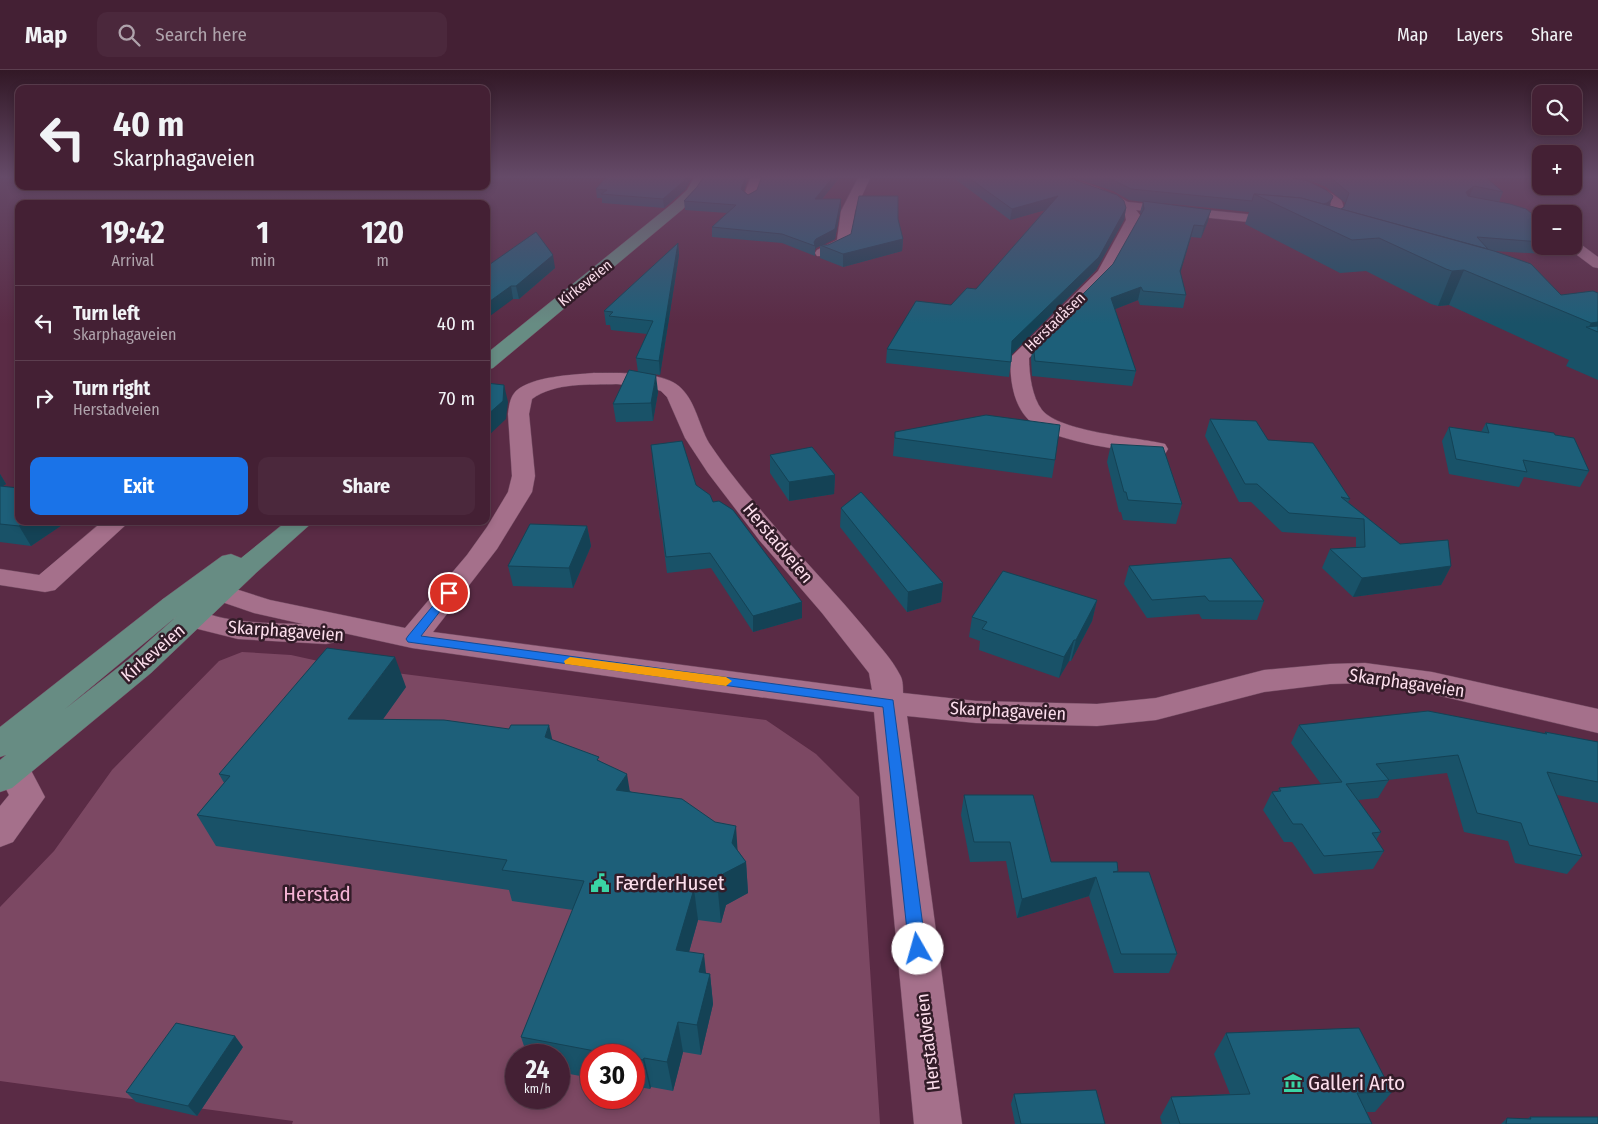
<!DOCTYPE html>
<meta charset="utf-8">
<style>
:root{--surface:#442034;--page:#4b283c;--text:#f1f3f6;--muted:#afa3ac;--line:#5c3e4f;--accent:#1a73e8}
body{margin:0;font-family:"Fira Sans Condensed",sans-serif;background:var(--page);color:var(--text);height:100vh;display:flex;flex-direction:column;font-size:19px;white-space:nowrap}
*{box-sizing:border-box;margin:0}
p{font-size:16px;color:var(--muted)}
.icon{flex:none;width:28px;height:28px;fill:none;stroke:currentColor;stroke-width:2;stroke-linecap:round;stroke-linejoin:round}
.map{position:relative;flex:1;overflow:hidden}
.sheet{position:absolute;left:15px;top:130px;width:475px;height:325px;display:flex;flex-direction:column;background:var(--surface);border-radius:10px;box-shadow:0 2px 8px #0003,0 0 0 1px var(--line)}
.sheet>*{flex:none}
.top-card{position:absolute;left:15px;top:15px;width:475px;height:105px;border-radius:10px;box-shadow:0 2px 8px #0003,0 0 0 1px var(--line);background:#442034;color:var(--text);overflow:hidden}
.buttons{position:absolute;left:1532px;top:15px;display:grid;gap:10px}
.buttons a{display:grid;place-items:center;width:50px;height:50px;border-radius:10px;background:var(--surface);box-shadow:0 2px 8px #0003,0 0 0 1px var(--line);font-size:25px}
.speed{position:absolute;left:505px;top:974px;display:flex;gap:10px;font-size:25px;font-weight:700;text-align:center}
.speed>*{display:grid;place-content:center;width:65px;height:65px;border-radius:50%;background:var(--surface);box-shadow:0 2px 8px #0003,0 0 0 1px var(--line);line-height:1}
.speed small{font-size:12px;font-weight:400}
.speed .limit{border:8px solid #d22;background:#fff;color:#111}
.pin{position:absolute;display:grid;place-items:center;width:42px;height:42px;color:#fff;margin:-21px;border:2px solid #fff;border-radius:50%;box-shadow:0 1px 5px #0007}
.me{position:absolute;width:55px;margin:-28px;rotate:353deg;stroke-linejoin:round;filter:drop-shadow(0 0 4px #0008)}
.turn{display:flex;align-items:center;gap:18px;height:105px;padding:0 15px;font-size:22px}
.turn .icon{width:65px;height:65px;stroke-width:2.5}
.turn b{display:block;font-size:35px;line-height:42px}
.eta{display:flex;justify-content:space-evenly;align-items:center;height:85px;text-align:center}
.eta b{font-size:30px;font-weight:700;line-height:35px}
.action{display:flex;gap:10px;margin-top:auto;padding:10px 15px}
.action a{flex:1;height:58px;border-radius:10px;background:var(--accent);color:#fff;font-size:20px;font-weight:700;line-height:58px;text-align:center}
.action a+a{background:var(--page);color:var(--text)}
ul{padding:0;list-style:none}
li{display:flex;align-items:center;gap:15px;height:75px;padding:0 15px;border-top:1px solid var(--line)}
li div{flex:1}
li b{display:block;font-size:19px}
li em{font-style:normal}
header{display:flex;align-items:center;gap:30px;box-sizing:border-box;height:70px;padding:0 25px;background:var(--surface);border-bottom:1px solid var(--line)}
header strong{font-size:24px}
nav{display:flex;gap:28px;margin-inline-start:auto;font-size:18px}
.search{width:350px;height:45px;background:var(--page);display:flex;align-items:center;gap:12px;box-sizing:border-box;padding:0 18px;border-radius:10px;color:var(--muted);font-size:19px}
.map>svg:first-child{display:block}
.green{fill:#7c4863;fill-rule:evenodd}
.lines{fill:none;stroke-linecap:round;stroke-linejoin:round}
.minor-casing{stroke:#724a61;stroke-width:1}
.major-casing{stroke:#724a61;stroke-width:1}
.minor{fill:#a5708b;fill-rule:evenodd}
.major{fill:#678c83;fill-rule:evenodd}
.wall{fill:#195268}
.shaded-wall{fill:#144255}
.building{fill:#1d5f79;stroke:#144255}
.route{fill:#1a73e8;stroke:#114b97}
.slow{fill:#f59e0b}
.labels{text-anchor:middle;stroke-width:5;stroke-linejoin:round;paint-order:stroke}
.far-street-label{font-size:15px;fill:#fcdeec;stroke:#321c28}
.street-label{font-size:18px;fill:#fcdeec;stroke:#321c28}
.near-poi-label{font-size:21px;fill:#fcdeec;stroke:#321c28;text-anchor:start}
.near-park-label{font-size:21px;fill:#f6b5d6;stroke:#321c28}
</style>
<header>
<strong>Map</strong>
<div class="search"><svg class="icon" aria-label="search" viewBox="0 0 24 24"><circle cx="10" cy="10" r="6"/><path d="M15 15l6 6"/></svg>Search here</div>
<nav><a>Map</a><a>Layers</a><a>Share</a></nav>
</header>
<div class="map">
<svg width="1598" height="1054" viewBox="0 0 1598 1054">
<rect width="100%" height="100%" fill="#5a2b45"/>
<path class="green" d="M242,582L291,585L341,596L766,650L816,684L859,727L880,1054H292L293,1051L0,1011V837L54,781L112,700L219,591ZM516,985H559V1028H516ZM591,985H634V1028H591Z"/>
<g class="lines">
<g class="minor-casing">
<g id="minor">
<polygon points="751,106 763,106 755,128 749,132 743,128"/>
<polygon points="859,106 871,106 855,141 851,172 849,175 827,186 817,186 815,183 817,180 837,170 841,141"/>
<path d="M1042,106C1072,106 1102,118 1128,132L1285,148L1292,152L1285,156L1136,140L1140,145V150L1109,206L1029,288C1029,304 1032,327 1042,340C1060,362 1136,367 1165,374L1168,379L1165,384L1157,386C1123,379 1062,374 1034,354C1014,341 1009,309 1011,287L1098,201L1126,150C1127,125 1058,120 1042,106Z"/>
<path d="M1247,106C1281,106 1314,109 1341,130C1353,151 1316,159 1302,156L1300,153L1302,150L1320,147L1328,144L1331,134L1304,120L1253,110Z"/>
<polygon points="1574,172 1579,173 1598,187 1598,198 1593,197 1569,179 1567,176 1574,176"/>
<path d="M594,303C616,303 657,301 676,314C695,327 698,354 709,373C727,400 749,426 770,451C802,489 837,524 868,562C879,576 892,589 900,605C903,610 903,617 903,623L976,631L1097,634L1156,628L1264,600L1330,594L1365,593L1432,602L1598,639V663L1432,624L1365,613L1330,614L1264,622L1156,650L1097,656L976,653L907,646L962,1054H914L874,642L698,619L412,578L339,562L340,565L336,572L326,574L238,569L182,555L163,541L159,535L163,529L173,526L182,529L185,523L220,514L270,530L405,558L467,485L487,457L508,422L512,406L508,344C509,336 510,327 516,321C533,306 572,305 594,303ZM617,314L652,318L661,321L667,327L685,368L708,403L760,471L822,543L869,603L872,620L433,562L497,479L532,422L535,406L529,344L532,329C555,312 589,315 617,314ZM219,531L254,543L303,554C274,553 218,554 195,537Z"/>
<polygon points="103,451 130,451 55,520 45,522 0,515 0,499 39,505"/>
<polygon points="13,685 25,689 45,727 13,772 0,777 0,736 9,725 0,707 0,691"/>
</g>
</g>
<g class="major-casing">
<g id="major">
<polygon points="695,106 707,106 696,125 683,139 493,298 486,300 486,284 673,133 687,120"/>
<path d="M287,451H314L257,502L151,603L12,718L0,722V690L6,685L0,687V657L163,529L222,486L231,484L241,488ZM177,546L129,589L65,639Z"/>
</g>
</g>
<use href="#minor" class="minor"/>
<use href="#major" class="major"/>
</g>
<g class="wall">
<polygon points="704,106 749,106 744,121 748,125 757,120 762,106 841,106 822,129 841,137 835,169 822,175 828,175 898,149 903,169 902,181 843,197 820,188 820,176 816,178 815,180 815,186 782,173 712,167 712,157 727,143 685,140 684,131 697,117"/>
<polygon points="951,106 1063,106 1126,138 1124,150 1096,200 1012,284 1011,292 1009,307 886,293 887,279 976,219 1045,140 1010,150"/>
<polygon points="1068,106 1283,106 1330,136 1341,139 1344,137 1345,133 1326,117 1313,112 1289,106 1484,106 1503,122 1499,132 1541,151 1541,176 1568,176 1563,185 1493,181 1561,225 1598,223 1598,310 1566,296 1569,290 1449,235 1438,236 1431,234 1366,201 1340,203 1245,154 1249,142 1161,133 1208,151 1201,168 1191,167 1180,202 1186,225 1183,238 1140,235 1138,230 1115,239 1136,301 1132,316 1032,306 1031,289 1033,274 1113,194 1141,145 1140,142 1143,132 1129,130 1113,121"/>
<polygon points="596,119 686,119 664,138 602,133 602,128 597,128"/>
<polygon points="678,173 679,185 660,305 638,302 636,288 647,264 611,260 610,255 606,255 604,241"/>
<polygon points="486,197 555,198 519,229 513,229"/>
<polygon points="658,322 653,351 616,352 613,334"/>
<polygon points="1210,349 1268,370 1350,429 1348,432 1400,474 1451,496 1441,515 1353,527 1322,498 1330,479 1356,477 1356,467 1282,462 1251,432 1239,432 1205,366"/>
<polygon points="1486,353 1555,365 1589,401 1580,417 1524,407 1519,417 1449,404 1442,371 1449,357 1481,362"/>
<polygon points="895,362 1055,390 1052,408 893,386"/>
<polygon points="1111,374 1182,434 1176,454 1123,450 1121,442 1119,442 1107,392"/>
<polygon points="770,385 835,405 834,424 789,431 770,403"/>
<polygon points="652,389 713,432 802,532 802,548 753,562 711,498 667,503"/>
<polygon points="0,404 6,414 3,416 19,451 68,451 31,476 0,472"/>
<polygon points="841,438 943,513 941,532 907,542 840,457"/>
<polygon points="587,456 591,476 573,518 513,516 508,496"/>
<polygon points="1129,496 1264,531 1257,550 1202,549 1199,544 1147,548 1124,514"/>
<polygon points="1097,530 1092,551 1071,591 1069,591 1059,608 979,580 980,571 969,567 972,547"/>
<polygon points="406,617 383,649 553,670 600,691 630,721 738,781 746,792 748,823 726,835 721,853 698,850 689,882 706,903 710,904 713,934 701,985 683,982 673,1021 651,1017 650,1019 634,1016 634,985 591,985 591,1008 559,1002 559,985 527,985 521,967 573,840 512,831 509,820 216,776 197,745 224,713 219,704"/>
<polygon points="1299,655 1544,664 1545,662 1598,672 1598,733 1557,725 1582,786 1567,804 1515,793 1508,771 1464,762 1447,703 1388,710 1389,710 1378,728 1358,730 1381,762 1376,770 1384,781 1373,799 1314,804 1292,772 1284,772 1263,740 1272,722 1278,721 1279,718 1321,714 1291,673"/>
<polygon points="964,725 1051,792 1118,802 1177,884 1169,903 1114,903 1089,826 1017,848 1006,791 970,792 961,745"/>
<polygon points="1226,963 1392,1022 1375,1042 1367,1042 1372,1054 1162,1054 1160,1047 1171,1027 1230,1024 1214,984"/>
<polygon points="243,977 197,1046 136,1032 126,1022"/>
<polygon points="1014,1024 1105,1054 1015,1054 1011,1034"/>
<polygon points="1530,1047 1598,1054 1501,1054 1507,1048 1527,1049"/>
</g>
<g class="shaded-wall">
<polygon points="687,106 693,106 686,119 664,138 663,129"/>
<polygon points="746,106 749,106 741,127 741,119"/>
<polygon points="834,106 841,106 815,137 815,129"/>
<polygon points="1474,116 1469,127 1461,133 1466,122"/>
<polygon points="1058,126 1056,137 1010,150 1012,139"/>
<polygon points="841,129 841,137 835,169 821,176 820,175 820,176 816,178 815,180 815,176 814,172"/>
<polygon points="1332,129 1328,140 1315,136"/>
<polygon points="1126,138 1124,150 1096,200 1010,286 1012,271"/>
<polygon points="1211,140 1208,151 1201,168 1204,156"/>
<polygon points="1194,155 1191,167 1177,214 1180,201"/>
<polygon points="903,169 902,181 843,197 843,184"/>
<polygon points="678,173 679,185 660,305 659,291"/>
<polygon points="553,185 555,198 519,229 516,216"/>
<polygon points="1464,200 1449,235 1438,236 1452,201"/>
<polygon points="511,216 513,229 486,249 486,234"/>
<polygon points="1141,217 1138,230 1108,242 1111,228"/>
<polygon points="1598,252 1598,262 1588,258 1591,253"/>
<polygon points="656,305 658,322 653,351 651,333"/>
<polygon points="504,315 508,332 506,349 487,367 486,363 486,346"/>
<polygon points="0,404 6,414 0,418"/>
<polygon points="835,405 834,424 789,431 789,412"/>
<polygon points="27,451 68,451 31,476 19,456"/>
<polygon points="587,456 591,476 573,518 569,498"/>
<polygon points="1451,496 1441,515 1353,527 1362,508"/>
<polygon points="943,513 941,532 907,542 908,522"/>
<polygon points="1097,530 1092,551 1071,591 1076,570"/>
<polygon points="802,532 802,548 753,562 753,546"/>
<polygon points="1074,570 1069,591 1059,608 1064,587"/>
<polygon points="395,587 406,617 361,680 348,649"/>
<polygon points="549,655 556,686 545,667"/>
<polygon points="627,704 632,735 616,720"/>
<polygon points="736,756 738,787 746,792 748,823 726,835 721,853 718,822"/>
<polygon points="1096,807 1089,826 1017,848 1022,829"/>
<polygon points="694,819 698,850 681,910 676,880"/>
<polygon points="704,884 707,913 710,904 713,934 701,985 697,955 699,902"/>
<polygon points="678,952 683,982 673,1021 667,992"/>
<polygon points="235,966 243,977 197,1046 188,1036"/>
<polygon points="644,988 651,1017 650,1019 643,990"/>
</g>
<g class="building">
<polygon points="607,106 687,106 685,110 663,129 601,124 607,120 596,119"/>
<polygon points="704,106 746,106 741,119 748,125 757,120 762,106 834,106 815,129 841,129 835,159 816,169 814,172 815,176 782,164 712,157 736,135 684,131 697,117"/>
<polygon points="966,106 1063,106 1117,125 1124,131 1126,138 1099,187 1012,271 1011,292 887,279 916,231 951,235 967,218 976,219 1058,126 1012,139"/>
<polygon points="1102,106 1283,106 1308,111 1326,120 1333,126 1332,129 1327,133 1323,134 1301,128 1254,124 1252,131 1131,119 1115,111"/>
<polygon points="1329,106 1484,106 1503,122 1474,116 1466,122 1468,126 1510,134 1526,139 1541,151 1541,172 1477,167 1488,179 1341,139 1344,137 1349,123"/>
<polygon points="1254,124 1301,128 1494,181 1531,194 1561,225 1593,221 1598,223 1598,252 1591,253 1464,200 1452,201 1446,199 1379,168 1352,170"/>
<polygon points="859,126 898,126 898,149 903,169 843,184 820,175 828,175 851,164"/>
<polygon points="1143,131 1211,140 1204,156 1194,155 1180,201 1186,225 1143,221 1141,217 1111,228 1136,301 1035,291 1033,274 1113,194 1144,139"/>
<polygon points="536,162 553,185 516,216 511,216 486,234 486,197"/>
<polygon points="678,173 659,291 636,288 653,251 609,246 613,242 604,241"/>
<polygon points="1598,256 1598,262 1586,257"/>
<polygon points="629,300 656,305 651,333 613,334"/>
<polygon points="486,313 504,315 503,331 486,346"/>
<polygon points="986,345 1060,355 1055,390 895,368 895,362"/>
<polygon points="1210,349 1256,351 1268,370 1313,373 1350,429 1341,427 1400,474 1448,470 1451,496 1362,508 1330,479 1365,477 1364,449 1289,443 1257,414 1245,414"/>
<polygon points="1486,353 1554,363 1555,365 1574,368 1589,401 1523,390 1527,402 1456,389 1449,357 1489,363"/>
<polygon points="682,371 696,415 710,425 713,432 719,431 733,440 802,532 753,546 710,483 666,487 651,375"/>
<polygon points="1111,374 1163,377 1182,434 1128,430 1126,422 1124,422"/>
<polygon points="812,377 835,405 789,412 770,385"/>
<polygon points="0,416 19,418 19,451 27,451 19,456 0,454"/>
<polygon points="861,422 943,513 908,522 841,438"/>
<polygon points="530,454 587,456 569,498 508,496"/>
<polygon points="1231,488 1264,531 1209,531 1205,526 1152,530 1129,496"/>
<polygon points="1003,501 1097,530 1076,570 1074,570 1064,587 982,559 987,552 972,547"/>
<polygon points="327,578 395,587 348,649 444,650 509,659 511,655 549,655 545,667 599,687 597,690 627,704 616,720 682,729 715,752 736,756 732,773 746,792 723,804 718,822 694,819 676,880 704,884 699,902 710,904 697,955 678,952 667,992 644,988 643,990 634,988 634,985 616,985 521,967 584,811 502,800 507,790 197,745 230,706 219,704"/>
<polygon points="1428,641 1547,664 1545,662 1598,672 1598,712 1547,702 1582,786 1529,775 1521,753 1477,743 1458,685 1376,694 1389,710 1346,714 1381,762 1372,763 1384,781 1324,786 1302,754 1293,754 1272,722 1281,721 1279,718 1342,712 1299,655"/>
<polygon points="964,725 1033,725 1051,792 1117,792 1118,801 1113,802 1149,802 1177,884 1121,884 1096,807 1022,829 1010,772 974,772"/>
<polygon points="176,953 235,966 188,1036 126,1022"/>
<polygon points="1359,958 1392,1022 1357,1023 1372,1054 1180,1054 1171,1027 1250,1024 1226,963"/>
<polygon points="1096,1020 1105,1054 1021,1054 1014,1024"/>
<polygon points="1530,1047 1598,1047 1598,1054 1506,1054 1507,1048 1531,1049"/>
</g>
<linearGradient id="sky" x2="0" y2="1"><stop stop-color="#321826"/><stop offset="0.42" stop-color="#654a68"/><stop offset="1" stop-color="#654a68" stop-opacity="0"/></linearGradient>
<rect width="1598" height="254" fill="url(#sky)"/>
<polygon class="route" points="449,520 454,523 421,566 893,630 926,879 924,885 918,887 912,885 909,879 883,637 408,572 406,569 408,566 445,521"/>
<polygon class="slow" points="570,587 726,607 732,611 726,616 565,594 564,591"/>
<defs>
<g id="civic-bare" transform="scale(1.5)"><path d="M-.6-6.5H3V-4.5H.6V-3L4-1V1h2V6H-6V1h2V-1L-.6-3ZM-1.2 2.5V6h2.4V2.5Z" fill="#3ad4a5" stroke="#321c28" stroke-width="2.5" paint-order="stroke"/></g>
<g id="museum-bare" transform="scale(1.5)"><path d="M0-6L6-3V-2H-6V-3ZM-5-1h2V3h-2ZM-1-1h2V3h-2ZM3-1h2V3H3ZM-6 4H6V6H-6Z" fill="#3ad4a5" stroke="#321c28" stroke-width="2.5" paint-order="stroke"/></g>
</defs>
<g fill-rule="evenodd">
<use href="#civic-bare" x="600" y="813"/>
<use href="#museum-bare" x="1293" y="1013"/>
</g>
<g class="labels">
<g class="far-street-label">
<text transform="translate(585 213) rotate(-39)" y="5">Kirkeveien</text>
<text transform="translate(1055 252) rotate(-44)" y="5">Herstadåsen</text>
</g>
<g class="street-label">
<text transform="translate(778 473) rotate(50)" y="6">Herstadveien</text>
<text transform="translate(286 561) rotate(4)" y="6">Skarphagaveien</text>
<text transform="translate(153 583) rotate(-41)" y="6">Kirkeveien</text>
<text transform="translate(1407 613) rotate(8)" y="6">Skarphagaveien</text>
<text transform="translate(1008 641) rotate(3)" y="6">Skarphagaveien</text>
<text transform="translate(928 972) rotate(-97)" y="6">Herstadveien</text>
</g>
<g class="near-poi-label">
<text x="615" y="820">FærderHuset</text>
<text x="1308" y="1020">Galleri Arto</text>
</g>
<g class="near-park-label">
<text x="317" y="831">Herstad</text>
</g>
</g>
</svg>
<div class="buttons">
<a><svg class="icon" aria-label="search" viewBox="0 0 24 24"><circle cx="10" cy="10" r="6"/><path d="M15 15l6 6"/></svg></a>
<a>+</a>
<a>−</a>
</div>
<div class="speed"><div>24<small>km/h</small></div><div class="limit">30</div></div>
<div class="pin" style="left:449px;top:523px;background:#d93025"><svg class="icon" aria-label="arrive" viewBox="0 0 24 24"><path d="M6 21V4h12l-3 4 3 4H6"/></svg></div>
<svg class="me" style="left:918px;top:879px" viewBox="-20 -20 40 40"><circle r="19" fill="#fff"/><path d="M0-13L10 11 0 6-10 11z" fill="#1a73e8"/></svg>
<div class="top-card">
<div class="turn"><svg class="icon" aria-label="left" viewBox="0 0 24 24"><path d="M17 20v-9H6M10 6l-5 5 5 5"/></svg><div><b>40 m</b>Skarphagaveien</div></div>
</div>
<section class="sheet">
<div class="eta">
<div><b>19:42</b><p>Arrival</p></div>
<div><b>1</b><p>min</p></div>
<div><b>120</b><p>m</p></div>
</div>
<ul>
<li><svg class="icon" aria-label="left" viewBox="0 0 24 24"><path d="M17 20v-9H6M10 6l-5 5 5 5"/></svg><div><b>Turn left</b><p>Skarphagaveien</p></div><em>40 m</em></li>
<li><svg class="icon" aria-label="right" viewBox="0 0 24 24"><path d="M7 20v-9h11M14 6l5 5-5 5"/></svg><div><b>Turn right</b><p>Herstadveien</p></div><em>70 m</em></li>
</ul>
<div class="action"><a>Exit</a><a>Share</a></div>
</section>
</div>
